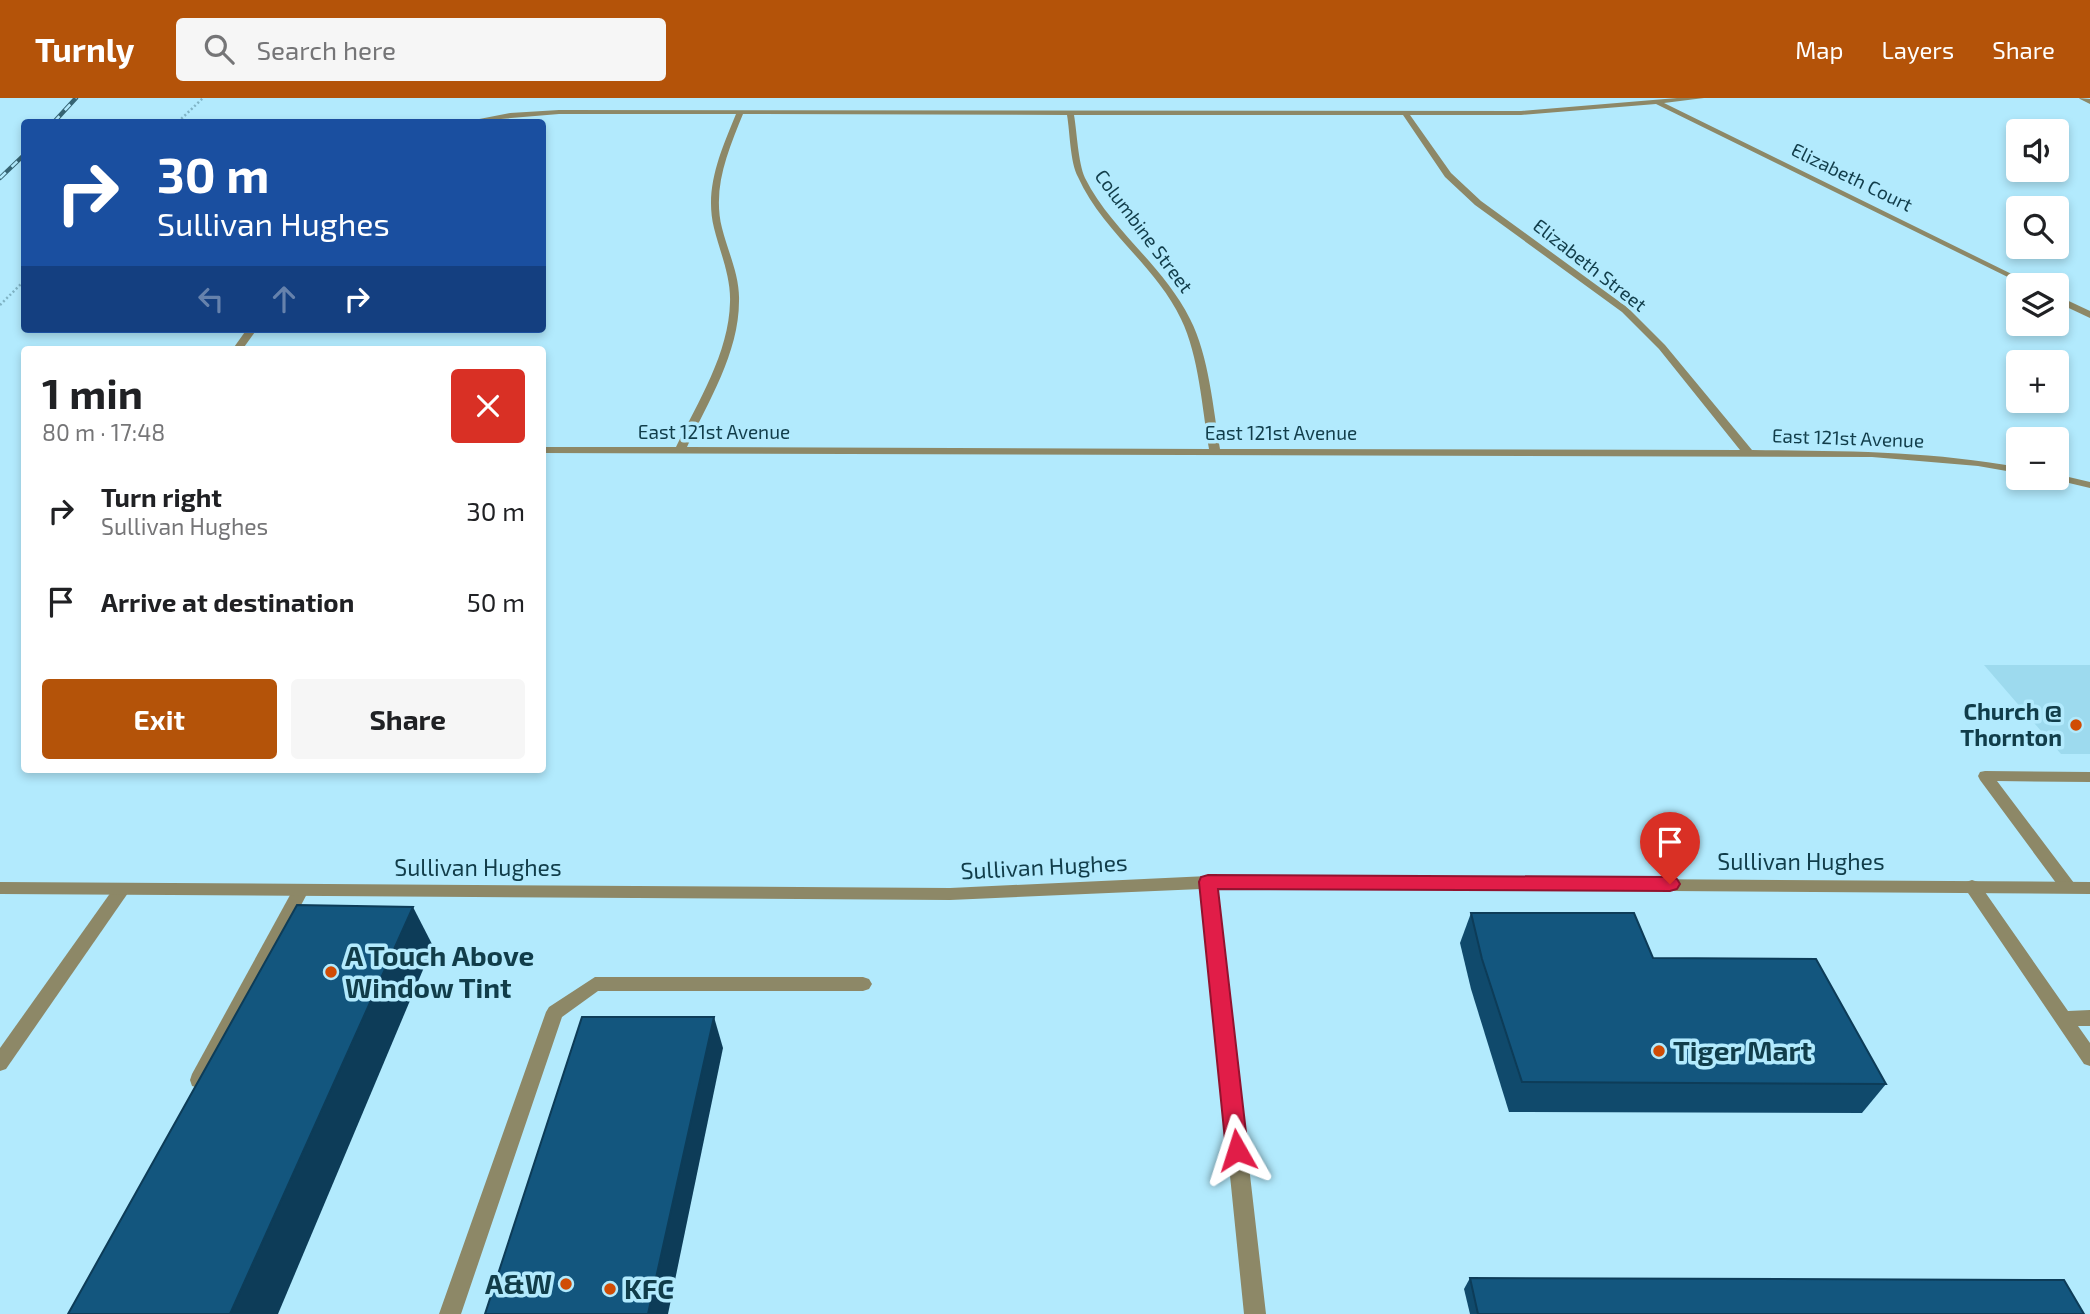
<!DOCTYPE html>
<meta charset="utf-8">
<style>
:root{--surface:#fff;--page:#f6f6f6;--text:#202124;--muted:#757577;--accent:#b45309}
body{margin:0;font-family:"Exo 2",sans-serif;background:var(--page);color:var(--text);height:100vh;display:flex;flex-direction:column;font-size:26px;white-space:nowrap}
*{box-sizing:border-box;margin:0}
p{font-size:23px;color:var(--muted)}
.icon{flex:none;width:38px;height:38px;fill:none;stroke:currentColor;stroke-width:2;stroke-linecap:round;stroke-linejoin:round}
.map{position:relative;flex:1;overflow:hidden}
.drawer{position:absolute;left:21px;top:248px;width:525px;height:427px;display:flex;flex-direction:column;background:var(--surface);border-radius:7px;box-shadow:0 4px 10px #0003}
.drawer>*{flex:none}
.top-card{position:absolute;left:21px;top:21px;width:525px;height:214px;border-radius:7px;box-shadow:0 4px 10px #0003;background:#1a4fa0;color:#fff;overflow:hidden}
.tools{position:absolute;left:2006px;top:21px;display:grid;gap:14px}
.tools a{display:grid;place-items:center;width:63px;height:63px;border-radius:7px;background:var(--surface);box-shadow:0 4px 10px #0003;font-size:35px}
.pin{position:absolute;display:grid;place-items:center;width:60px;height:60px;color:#fff;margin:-72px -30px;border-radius:50% 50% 50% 0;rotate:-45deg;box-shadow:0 0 7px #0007}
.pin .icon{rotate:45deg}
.me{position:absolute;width:77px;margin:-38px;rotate:354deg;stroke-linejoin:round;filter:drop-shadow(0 0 5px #0008)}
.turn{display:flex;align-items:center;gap:24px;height:147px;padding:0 21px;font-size:32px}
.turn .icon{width:91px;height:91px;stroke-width:2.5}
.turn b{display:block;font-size:49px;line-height:60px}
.lanes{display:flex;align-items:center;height:66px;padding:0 21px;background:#0003;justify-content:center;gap:35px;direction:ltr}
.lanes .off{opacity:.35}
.round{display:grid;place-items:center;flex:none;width:74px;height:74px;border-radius:7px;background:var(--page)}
.summary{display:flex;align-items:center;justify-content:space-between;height:119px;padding:0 21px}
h1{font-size:42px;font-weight:700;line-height:52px}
.primary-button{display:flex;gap:14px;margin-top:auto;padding:14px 21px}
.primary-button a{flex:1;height:80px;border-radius:7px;background:var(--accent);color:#fff;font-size:28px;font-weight:700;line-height:80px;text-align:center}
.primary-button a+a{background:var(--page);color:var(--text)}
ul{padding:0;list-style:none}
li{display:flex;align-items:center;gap:21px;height:91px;padding:0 21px}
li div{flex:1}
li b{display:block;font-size:26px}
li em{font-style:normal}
header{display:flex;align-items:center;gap:42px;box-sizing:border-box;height:98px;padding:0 35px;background:var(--accent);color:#fff}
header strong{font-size:33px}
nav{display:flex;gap:38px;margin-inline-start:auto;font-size:24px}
.search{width:490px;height:63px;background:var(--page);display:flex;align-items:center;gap:18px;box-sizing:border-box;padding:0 24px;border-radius:7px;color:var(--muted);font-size:26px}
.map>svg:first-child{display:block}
.built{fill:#9ddaee}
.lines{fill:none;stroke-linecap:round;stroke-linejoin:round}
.path{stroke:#80b4c5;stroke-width:2.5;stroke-dasharray:2 2.5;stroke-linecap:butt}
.lane{fill:#8d8867;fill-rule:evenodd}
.street{fill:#8d8867;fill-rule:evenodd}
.rail-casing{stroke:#366473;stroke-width:4.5}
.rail{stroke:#b2eafd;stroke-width:2.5;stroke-dasharray:8;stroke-linecap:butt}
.wall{fill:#104a6c}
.shaded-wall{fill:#0d3c58}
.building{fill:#13567e;stroke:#0d3c58;stroke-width:2}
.route{fill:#e11d48;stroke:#92132f;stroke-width:2}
.poi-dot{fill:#d04c05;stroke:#b2eafd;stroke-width:2.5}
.labels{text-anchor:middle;stroke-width:7;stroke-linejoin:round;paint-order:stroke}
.far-street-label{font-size:19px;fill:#113d4a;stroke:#b2eafd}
.poi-label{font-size:23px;font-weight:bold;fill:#113d4a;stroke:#b2eafd;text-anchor:end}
.street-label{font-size:23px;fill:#113d4a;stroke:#b2eafd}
.near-poi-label{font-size:28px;font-weight:bold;fill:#113d4a;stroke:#b2eafd;text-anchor:start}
</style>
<header>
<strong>Turnly</strong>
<div class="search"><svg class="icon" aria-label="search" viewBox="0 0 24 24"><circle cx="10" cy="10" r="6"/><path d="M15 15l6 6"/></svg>Search here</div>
<nav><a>Map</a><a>Layers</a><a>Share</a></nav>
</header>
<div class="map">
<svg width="2090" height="1216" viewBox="0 0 2090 1216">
<rect width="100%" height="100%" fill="#b2eafd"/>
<polygon class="built" points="1984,567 2090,567 2090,656 2061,656"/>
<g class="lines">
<g class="path">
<polyline points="178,24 203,0"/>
<polyline points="0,207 24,183"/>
</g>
<g class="lane">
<polygon points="1985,673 2090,674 2090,684 1997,683 2074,785 2076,789 2074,793 2068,795 2062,793 1980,682 1978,678 1980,674"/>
<polygon points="1972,782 1978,784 2068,913 2090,912 2090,928 2078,928 2090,945 2090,968 2084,966 1966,792 1964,788 1966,784"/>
<polygon points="122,785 128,787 130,791 128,795 6,971 0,973 0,950 116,787"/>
<polygon points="301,786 307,788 309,792 206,988 199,990 192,988 190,982 192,976 295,788"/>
<polygon points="595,879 863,879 869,881 872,886 869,891 863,893 598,893 562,919 461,1216 439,1216 546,914 549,909"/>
</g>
<g class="street">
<path d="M1677,0H1704L1664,5L2034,187H2024L1656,6L1521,17H1410L1451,75L1481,103L1628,210L1665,247L1752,352C1841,353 1929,353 2018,369V375L1978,368L1872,359L542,355V349H676C698,304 729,255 730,204C731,179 720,154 714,130C704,90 721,53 736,16H559L464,24L510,15L559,12L1521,13ZM743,16L1067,17C1070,34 1070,64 1078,79C1102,133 1156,168 1181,221C1199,258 1202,310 1209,351L687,349C708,304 739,255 739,203C740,178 728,154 722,130C712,90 728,53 743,16ZM1074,17H1403L1445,79L1475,107L1622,214L1659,251L1740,352L1220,351C1213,310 1209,258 1190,221C1164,168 1111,132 1085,80C1078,64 1077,34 1074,17Z"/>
<polygon points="2079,0 2090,1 2090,6 2080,1"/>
<polygon points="2056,197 2090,213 2090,220 2056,204"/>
<polygon points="247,231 257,231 242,252 232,252"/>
<polygon points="2056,376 2090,384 2090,390 2052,381 2051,380 2056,380"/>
<polygon points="1208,778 2090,784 2090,796 1217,790 1266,1216 1244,1216 1201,791 950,802 0,796 0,784 950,790"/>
</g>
<g class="rail-casing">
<g id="rail">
<polyline points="54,24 76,0"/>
<polyline points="0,80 24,57"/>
</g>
</g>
<use href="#rail" class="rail"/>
</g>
<g class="wall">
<polygon points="1471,815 1653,860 1886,986 1862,1015 1509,1014 1471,891 1460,845"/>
<polygon points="1470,1180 2084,1216 1470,1216 1464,1191"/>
</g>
<g class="shaded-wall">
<polygon points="413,809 433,848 278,1216 230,1216"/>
<polygon points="714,919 723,950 668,1216 648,1216"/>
</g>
<g class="building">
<polygon points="297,807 413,809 230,1216 68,1216"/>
<polygon points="1471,815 1634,815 1653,860 1816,861 1886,986 1522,984 1482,861"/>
<polygon points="582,919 714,919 648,1216 485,1216"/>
<polygon points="1470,1180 2064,1182 2084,1216 1478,1216"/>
</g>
<polygon class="route" points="1208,777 1670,779 1677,781 1680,786 1677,791 1670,793 1218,791 1248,1052 1245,1059 1237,1062 1229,1059 1226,1052 1199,784 1201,779"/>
<g class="poi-dot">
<circle cx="2076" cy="627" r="7"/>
<circle cx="331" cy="874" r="7"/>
<circle cx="1659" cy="953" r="7"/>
<circle cx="566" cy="1186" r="7"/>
<circle cx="610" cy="1191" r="7"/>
</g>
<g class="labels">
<g class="far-street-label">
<text transform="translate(1852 79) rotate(26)" y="7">Elizabeth Court</text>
<text transform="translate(1144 133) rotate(53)" y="7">Columbine Street</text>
<text transform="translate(1590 167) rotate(38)" y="7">Elizabeth Street</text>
<text x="714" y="341">East 121st Avenue</text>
<text x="1281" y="342">East 121st Avenue</text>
<text transform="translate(1848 340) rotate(2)" y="7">East 121st Avenue</text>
</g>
<g class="poi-label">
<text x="2062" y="622">Church @<tspan x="2062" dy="26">Thornton</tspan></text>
</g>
<g class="street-label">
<text x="1801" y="772">Sullivan Hughes</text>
<text transform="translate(1044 769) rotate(-3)" y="8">Sullivan Hughes</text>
<text x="478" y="778">Sullivan Hughes</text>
</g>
<g class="near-poi-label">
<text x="345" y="868">A Touch Above<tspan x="345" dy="32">Window Tint</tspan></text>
<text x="1673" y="963">Tiger Mart</text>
<text x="552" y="1196" text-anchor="end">A&amp;W</text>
<text x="624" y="1201">KFC</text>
</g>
</g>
</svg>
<div class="tools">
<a><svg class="icon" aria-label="sound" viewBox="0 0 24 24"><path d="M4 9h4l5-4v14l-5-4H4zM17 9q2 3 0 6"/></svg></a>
<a><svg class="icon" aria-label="search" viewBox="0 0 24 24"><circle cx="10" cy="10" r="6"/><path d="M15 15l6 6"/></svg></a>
<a><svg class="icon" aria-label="layers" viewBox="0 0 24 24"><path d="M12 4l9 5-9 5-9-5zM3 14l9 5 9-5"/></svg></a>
<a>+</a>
<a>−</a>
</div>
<div class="pin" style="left:1670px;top:786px;background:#d93025"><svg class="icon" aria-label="arrive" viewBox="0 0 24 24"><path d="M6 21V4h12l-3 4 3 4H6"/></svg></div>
<svg class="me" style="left:1237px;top:1052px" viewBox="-20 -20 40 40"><path d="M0-17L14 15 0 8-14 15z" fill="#e11d48" stroke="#fff" stroke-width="4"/></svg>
<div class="top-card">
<div class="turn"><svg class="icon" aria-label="right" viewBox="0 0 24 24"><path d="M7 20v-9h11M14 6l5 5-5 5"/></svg><div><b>30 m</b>Sullivan Hughes</div></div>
<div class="lanes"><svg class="icon off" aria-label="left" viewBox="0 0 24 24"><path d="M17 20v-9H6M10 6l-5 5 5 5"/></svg><svg class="icon off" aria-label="ahead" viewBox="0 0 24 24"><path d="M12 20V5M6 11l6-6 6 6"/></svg><svg class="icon" aria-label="right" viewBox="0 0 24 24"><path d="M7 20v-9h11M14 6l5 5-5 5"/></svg></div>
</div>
<section class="drawer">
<div class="summary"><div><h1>1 min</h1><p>80 m · 17:48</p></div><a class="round" style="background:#d93025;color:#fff"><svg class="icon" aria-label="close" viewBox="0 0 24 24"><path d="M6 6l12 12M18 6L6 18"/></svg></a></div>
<ul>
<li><svg class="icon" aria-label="right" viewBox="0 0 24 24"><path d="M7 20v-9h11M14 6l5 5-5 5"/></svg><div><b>Turn right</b><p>Sullivan Hughes</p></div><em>30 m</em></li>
<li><svg class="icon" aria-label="arrive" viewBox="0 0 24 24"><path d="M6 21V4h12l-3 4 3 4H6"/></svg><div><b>Arrive at destination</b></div><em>50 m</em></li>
</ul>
<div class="primary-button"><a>Exit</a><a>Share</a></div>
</section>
</div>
